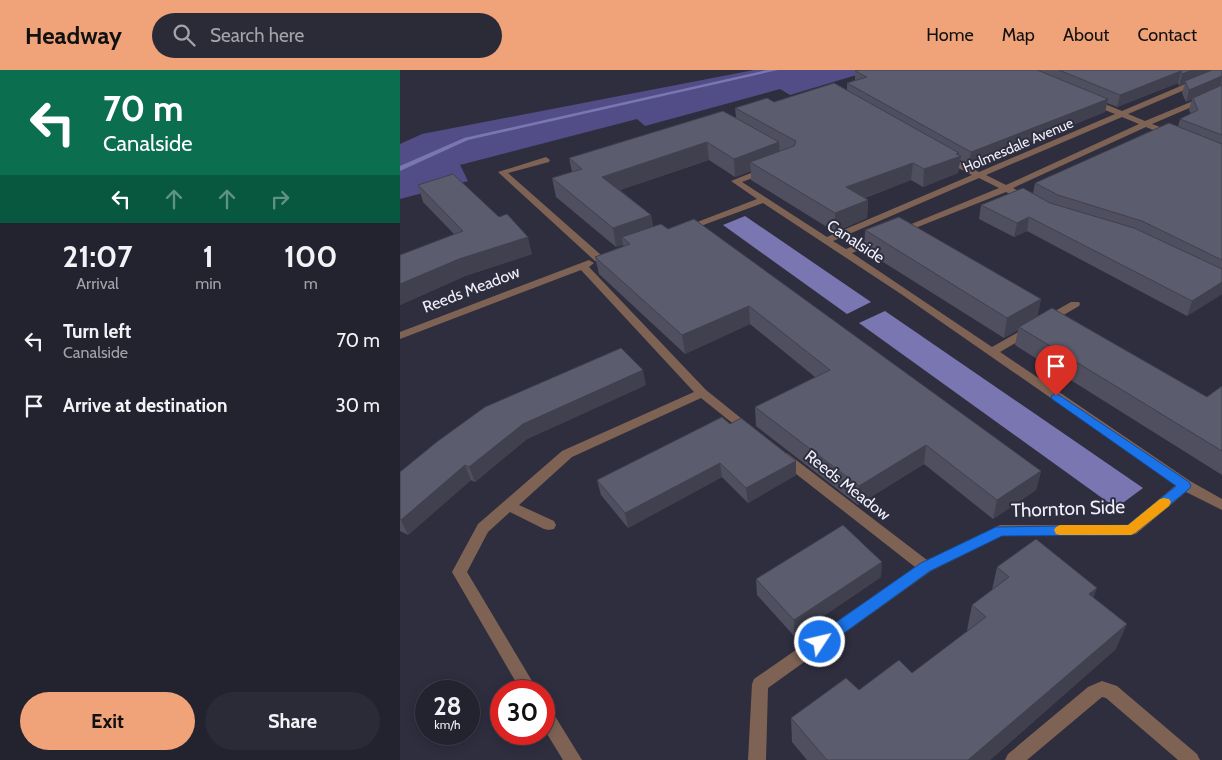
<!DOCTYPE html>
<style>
:root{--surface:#23222f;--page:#2b2a37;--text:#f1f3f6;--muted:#a3a4aa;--line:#403f4b;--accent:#f0a279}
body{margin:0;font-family:Cabin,sans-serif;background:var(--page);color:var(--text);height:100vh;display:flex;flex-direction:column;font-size:19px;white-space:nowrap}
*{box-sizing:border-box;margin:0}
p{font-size:16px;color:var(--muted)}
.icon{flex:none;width:28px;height:28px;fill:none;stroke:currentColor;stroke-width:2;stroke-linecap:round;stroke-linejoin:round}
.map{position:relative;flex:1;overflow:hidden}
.sheet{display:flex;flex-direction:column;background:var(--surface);width:400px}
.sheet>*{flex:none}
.hud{background:#0b6e4f;color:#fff;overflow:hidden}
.speed{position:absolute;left:15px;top:610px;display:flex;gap:10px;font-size:25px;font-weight:700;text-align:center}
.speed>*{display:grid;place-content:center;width:65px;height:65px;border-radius:50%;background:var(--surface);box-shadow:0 2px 12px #0003,0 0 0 1px var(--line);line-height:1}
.speed small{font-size:12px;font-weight:400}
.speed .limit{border:8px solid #d22;background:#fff;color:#111}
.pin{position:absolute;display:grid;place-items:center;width:42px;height:42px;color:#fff;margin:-51px -21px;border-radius:50% 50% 50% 0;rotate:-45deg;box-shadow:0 0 5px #0007}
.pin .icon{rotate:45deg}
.me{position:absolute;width:55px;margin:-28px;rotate:55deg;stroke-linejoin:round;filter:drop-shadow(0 0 4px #0008)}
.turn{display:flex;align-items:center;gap:18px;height:105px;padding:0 20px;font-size:22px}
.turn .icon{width:65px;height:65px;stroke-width:2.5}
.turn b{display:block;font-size:35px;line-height:42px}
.lanes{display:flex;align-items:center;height:48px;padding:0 20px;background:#0003;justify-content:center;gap:25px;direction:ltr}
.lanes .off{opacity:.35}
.eta{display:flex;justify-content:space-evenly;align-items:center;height:85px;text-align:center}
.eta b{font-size:30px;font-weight:700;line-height:35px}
.action{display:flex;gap:10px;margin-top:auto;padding:10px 20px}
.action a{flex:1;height:58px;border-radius:30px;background:var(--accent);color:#111;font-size:20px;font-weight:700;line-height:58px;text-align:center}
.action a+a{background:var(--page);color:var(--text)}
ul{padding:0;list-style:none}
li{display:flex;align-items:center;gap:15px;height:65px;padding:0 20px}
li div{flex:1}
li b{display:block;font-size:19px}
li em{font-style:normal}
header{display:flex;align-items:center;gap:30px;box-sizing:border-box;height:70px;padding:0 25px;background:var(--accent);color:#111}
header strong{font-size:24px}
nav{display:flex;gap:28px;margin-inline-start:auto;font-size:18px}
.search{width:350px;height:45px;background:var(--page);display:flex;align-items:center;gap:12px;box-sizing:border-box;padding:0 18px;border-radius:28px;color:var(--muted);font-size:19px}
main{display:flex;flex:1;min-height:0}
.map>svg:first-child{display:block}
.forest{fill:#524d86}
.water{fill:#7976b2}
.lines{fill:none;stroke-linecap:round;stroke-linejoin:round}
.stream{fill:#7976b2;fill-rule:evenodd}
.minor{fill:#7e6355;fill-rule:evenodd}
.wall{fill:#4f4f5f}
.shaded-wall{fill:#40404e}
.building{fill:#5c5c6f;stroke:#40404e}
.route{fill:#1a73e8;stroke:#114b97}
.slow{fill:#f59e0b}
.labels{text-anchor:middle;stroke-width:4;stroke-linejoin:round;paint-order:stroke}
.far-street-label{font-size:14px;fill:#f0f0fb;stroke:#2f2e3f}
.street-label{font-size:16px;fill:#f0f0fb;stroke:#2f2e3f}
.near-street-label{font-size:19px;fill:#f0f0fb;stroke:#2f2e3f}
</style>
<header>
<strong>Headway</strong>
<div class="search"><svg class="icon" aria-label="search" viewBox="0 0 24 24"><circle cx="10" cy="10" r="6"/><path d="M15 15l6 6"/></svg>Search here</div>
<nav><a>Home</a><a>Map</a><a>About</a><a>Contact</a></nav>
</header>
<main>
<section class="sheet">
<div class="hud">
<div class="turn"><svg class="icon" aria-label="left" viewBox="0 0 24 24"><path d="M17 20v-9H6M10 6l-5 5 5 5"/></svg><div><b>70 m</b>Canalside</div></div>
<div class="lanes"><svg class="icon" aria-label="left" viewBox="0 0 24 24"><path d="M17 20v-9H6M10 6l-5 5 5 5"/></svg><svg class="icon off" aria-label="ahead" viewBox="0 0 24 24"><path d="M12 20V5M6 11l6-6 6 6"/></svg><svg class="icon off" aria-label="ahead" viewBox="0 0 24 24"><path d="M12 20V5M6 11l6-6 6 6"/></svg><svg class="icon off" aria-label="right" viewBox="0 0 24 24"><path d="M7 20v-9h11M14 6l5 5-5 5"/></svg></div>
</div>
<div class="eta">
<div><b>21:07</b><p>Arrival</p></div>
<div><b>1</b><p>min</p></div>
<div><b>100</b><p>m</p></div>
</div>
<ul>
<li><svg class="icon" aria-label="left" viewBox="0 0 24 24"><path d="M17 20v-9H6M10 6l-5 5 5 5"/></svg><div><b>Turn left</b><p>Canalside</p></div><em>70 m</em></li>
<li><svg class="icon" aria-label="arrive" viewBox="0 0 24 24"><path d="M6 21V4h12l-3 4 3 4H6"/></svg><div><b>Arrive at destination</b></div><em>30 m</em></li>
</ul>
<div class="action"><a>Exit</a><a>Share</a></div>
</section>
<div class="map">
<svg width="822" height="690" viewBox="0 0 822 690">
<rect width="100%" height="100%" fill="#2f2e3f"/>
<polygon class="forest" points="354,0 473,0 390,25 380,19 245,56 237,49 60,95 68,111 0,129 0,74 22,64"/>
<g class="water">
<polygon points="345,146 471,232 447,244 323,155"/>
<polygon points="485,241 743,418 716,438 459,253"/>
</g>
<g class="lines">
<polygon class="stream" points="367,0 378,0 68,70 0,101 0,96 64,68"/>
<g class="minor">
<path d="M818,0H822V4L728,44L745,51L822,19V24L752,54L776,63V67H770L746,57L613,118L632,128V132H626L606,122L500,164L497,165L492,162L599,118L579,108L433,171L446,179L476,167H482V171L452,183L592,277L671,232H679L680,234L679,236L600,282L790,411L822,429V440L786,422L736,464L731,465L602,466L531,501L368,618L366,690H348L352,614L354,609L515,497L377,389L375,386L377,383H387L527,490L600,455H728L776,415L501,224L363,133L287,161L284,162L279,159L357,129L331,111L366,97L370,100L369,102L342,112L427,167L572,105L541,89V85H547L579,102L715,44L687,33V29H693L722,41ZM722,47L739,54L606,115L586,105Z"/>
<polygon points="146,87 150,90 149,92 108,103 201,185 211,182 216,185 215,187 199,192 195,191 98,102"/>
<polygon points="189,190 194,193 189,197 306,320 357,361 351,365 346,364 301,328 172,387 119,435 154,451 156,455 154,459 149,460 144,459 110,442 88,462 67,502 138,621 121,621 52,502 78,454 162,381 294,322 181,200 0,269 0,262"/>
<polygon points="702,611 717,616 797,684 800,690 778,690 706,628 702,627 627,690 605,690 608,684 688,617"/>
<polygon points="144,636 150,638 182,690 163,690 144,659"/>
</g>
</g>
<g class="wall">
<polygon points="460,0 822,0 822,224 787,246 627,161 614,167 579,149 581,135 633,123 635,113 778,57 780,49 791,44 789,40 792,29 786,32 782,23 785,13 779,16 778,13 717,37 707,33 705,42 569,96 560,90 558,103 523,117 511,110 465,128 468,130 467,148 435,162 351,110 351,101 335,107 309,90 220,120 251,145 253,156 268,159 641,401 636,420 593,449 524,394 458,435 356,356 355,337 415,307 350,254 285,284 199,204 195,187 224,176 223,175 216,177 156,127 152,108 172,102 169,88 336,47 335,38 447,21 447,13 455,10 455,1"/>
<polygon points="18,115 132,184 65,206 0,235 0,185 54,164 23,132"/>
<polygon points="465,160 641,229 637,246 807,327 822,316 822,405 615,275 618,260 604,268 464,180"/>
<polygon points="246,315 127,369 75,412 71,410 8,465 0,461 0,402"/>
<polygon points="330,354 396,391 396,405 348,433 322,407 228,458 201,425 197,410"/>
<polygon points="597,497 694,528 716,579 590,690 407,690 392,672 391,648 459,620 512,603 568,561 567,560 572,535 592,520"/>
<polygon points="481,507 394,566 357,525 356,509"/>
</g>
<g class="shaded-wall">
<polygon points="792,0 819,0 785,11 785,13 779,16 782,4"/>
<polygon points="781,1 778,13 717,37 720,25"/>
<polygon points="822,6 821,17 793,28 792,29 786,32 789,20"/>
<polygon points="708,29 705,42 569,96 571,82"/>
<polygon points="307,72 309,90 205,125 202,107"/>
<polygon points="379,72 380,90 350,92 351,101 335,107 334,89"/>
<polygon points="559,83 558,87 561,86 558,103 523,117 524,99"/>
<polygon points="513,93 511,110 446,135 446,117"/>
<polygon points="468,130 467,148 435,162 435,143"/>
<polygon points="251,145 254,164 222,167 223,175 216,177 213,158"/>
<polygon points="629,147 627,161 614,167 617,153"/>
<polygon points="128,167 132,184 65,206 0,235 0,214 59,189"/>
<polygon points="822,212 822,224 787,246 792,231"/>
<polygon points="641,229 637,249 619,257 618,260 604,268 607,248"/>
<polygon points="349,236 350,254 285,284 282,265"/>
<polygon points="243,300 246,315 127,369 75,412 69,397 123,354"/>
<polygon points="526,375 524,394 458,435 459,416"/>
<polygon points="396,391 396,405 348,433 346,418"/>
<polygon points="320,393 322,407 228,458 225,443"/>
<polygon points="65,395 71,410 8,465 1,450"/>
<polygon points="641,401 636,420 593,449 597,430"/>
<polygon points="482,492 481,507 394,566 394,550"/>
<polygon points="697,518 688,544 689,524"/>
<polygon points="727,554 716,579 590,690 568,690"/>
</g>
<g class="building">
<polygon points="460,0 637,0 708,29 571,82 447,13 467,7 455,1"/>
<polygon points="659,0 792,0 782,4 781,1 720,25"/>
<polygon points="812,0 822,0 822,6 789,20 785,11"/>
<polygon points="434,13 559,83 556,84 561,86 524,99 513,93 446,117 468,130 435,143 350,92 394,76 396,71 335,38 367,28 374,32"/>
<polygon points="822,15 822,65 780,49 798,40 793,28"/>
<polygon points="323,41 379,72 334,89 307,72 202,107 251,145 213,158 152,108 182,99 169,88"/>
<polygon points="769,53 822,74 822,190 742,151 658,125 635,113"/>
<polygon points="53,104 99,147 107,144 128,167 59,189 0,214 0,185 63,161 18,115"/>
<polygon points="623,118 650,133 734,158 822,199 822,212 792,231 629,147 617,153 581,135"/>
<polygon points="499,147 641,229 607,248 465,160"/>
<polygon points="294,149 641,401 597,430 526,375 459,416 355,337 430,300 349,236 282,265 195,187 230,174 222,167 261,154 268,159"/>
<polygon points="652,238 807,327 822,316 822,381 619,257"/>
<polygon points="221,278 243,300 123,354 69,397 65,395 1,450 0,449 0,402 38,371 85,337"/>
<polygon points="322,347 330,354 341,348 396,391 346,418 320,393 225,443 197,410"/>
<polygon points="443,455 482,492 394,550 356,509"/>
<polygon points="636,469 697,518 689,524 727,554 568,690 427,690 391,648 446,608 459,620 499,590 512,603 586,547 572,535 609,507 597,497"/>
</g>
<polygon class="route" points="656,323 789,412 791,416 789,419 735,463 731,465 602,466 530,501 426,576 420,578 415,576 413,572 415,567 521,493 596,457 728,455 776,416 652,329 651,326"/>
<polygon class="slow" points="764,428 769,429 771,432 769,436 735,463 731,465 660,465 656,464 654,460 656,457 660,455 728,455 760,429"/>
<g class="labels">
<g class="far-street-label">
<text transform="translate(618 75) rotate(-23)" y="5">Holmesdale Avenue</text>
</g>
<g class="street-label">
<text transform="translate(456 171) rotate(33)" y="6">Canalside</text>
<text transform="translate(71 219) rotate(-21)" y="6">Reeds Meadow</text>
<text transform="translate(448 415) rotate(38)" y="6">Reeds Meadow</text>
</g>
<g class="near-street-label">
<text transform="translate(668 438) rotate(-2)" y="7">Thornton Side</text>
</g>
</g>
</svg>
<div class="speed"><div>28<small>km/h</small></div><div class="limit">30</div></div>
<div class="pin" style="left:656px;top:326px;background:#d93025"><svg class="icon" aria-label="arrive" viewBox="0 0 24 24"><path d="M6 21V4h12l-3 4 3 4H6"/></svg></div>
<svg class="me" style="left:420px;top:572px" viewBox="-20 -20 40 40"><circle r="17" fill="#1a73e8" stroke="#fff" stroke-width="3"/><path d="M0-11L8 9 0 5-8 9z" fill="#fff"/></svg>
</div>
</main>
